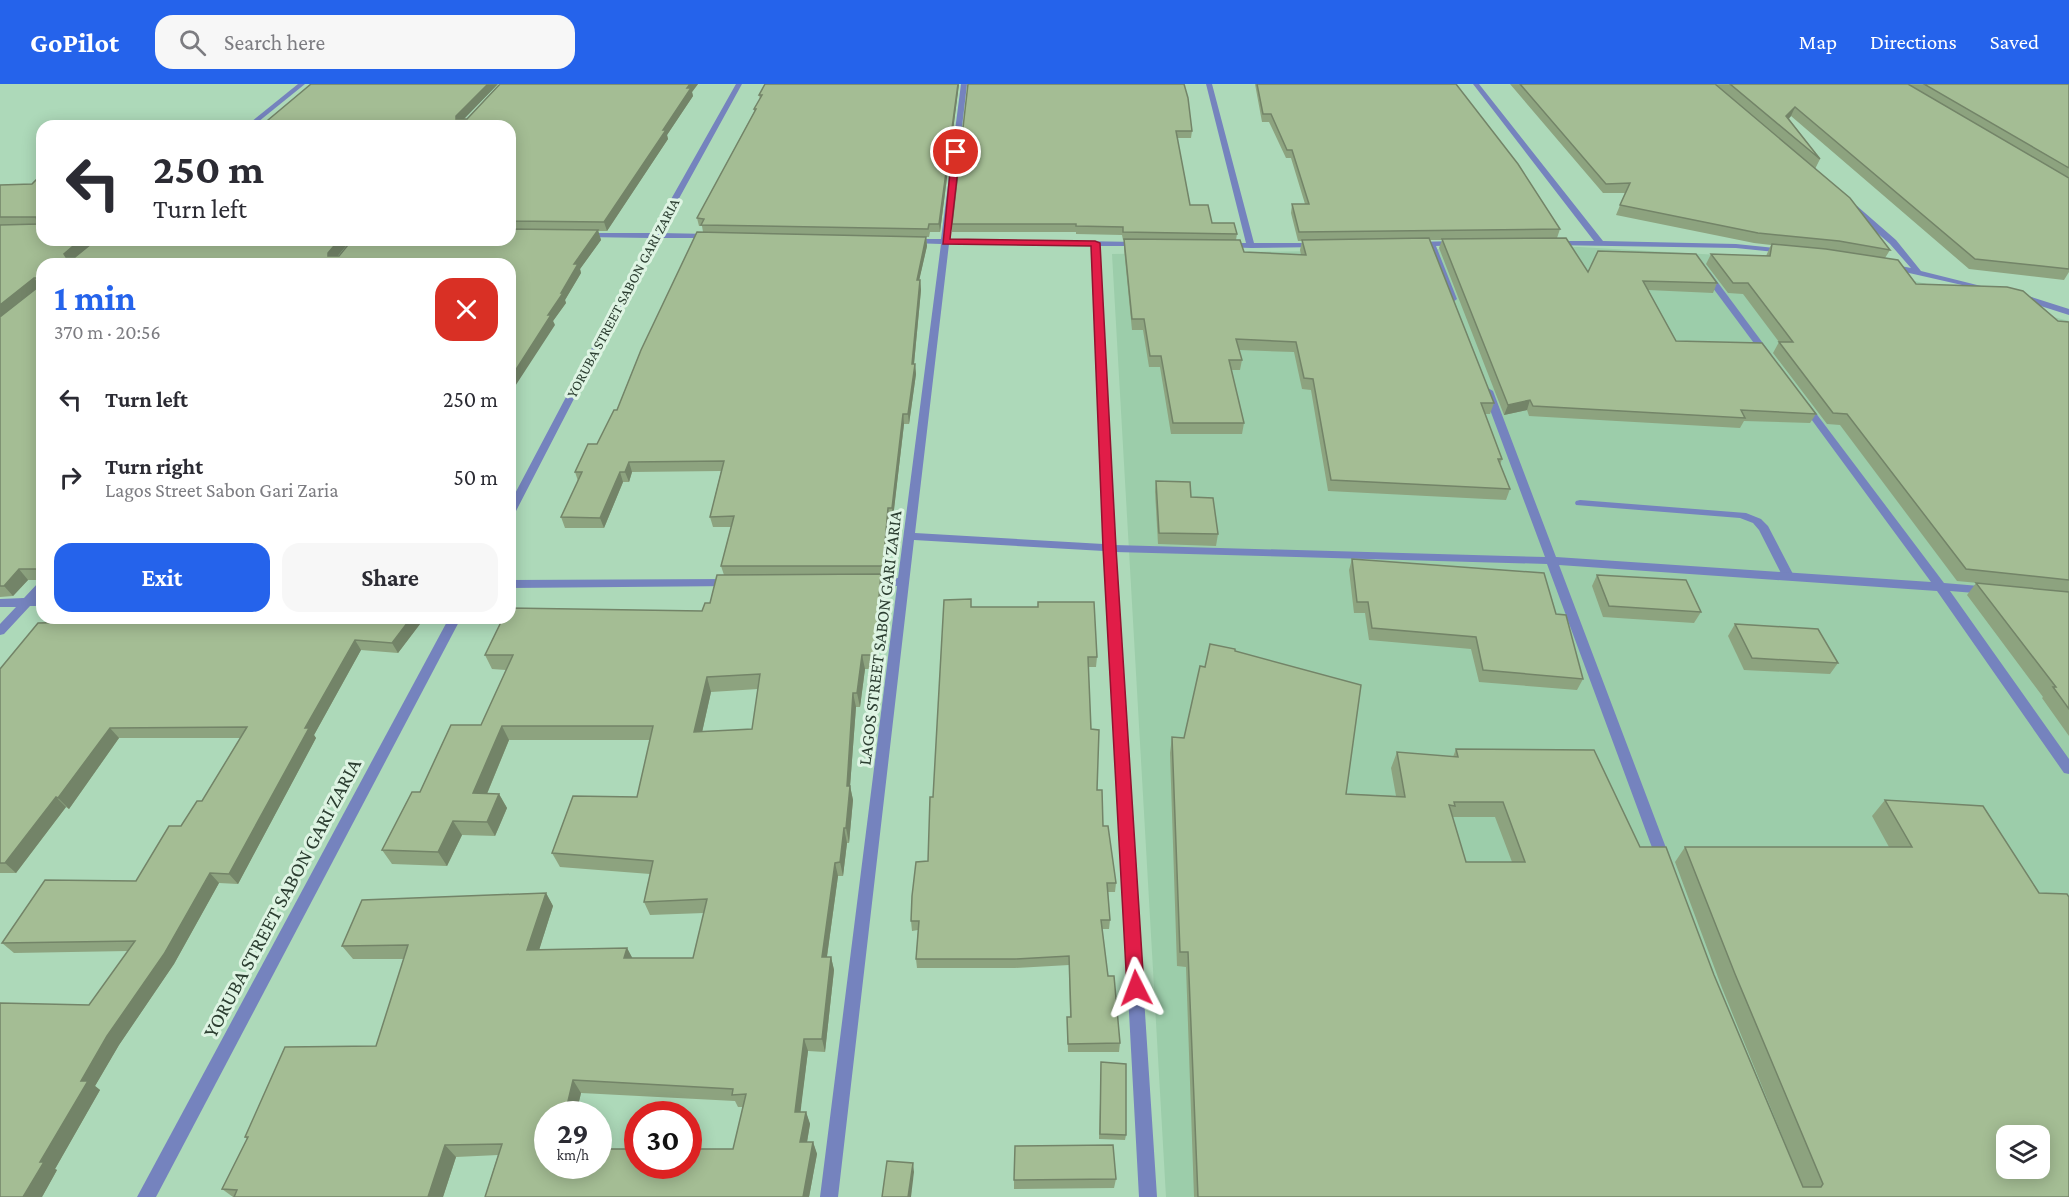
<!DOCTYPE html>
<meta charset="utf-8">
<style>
:root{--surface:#fff;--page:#f7f7f7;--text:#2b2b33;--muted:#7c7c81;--accent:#2563eb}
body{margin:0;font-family:"Crimson Pro",serif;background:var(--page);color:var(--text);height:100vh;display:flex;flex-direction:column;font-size:22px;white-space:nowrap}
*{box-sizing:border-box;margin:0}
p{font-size:20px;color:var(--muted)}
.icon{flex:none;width:33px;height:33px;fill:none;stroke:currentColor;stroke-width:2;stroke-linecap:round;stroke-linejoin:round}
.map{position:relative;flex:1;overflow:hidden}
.panel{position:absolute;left:36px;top:174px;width:480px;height:366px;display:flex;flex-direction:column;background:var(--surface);border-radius:18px;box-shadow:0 3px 15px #0003}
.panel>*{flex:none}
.top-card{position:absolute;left:36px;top:36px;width:480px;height:126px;border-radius:18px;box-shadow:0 3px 15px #0003;background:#fff;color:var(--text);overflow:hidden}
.fabs{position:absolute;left:1996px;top:1041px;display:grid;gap:12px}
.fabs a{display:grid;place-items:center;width:54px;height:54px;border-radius:12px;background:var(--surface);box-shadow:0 3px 15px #0003;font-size:30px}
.speed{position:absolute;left:534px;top:1017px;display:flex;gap:12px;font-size:30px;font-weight:700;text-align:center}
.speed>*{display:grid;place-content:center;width:78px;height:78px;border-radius:50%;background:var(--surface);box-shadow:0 3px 15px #0003;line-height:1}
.speed small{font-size:15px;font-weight:400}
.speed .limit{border:9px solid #d22;background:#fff;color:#111}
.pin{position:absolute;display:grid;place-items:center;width:51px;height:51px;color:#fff;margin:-26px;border:3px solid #fff;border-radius:50%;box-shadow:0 2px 6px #0007}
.me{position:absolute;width:66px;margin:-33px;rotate:357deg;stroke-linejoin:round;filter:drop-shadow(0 0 4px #0008)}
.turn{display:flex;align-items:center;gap:21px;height:126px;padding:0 18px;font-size:27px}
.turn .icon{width:78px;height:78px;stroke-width:2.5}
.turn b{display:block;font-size:42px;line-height:51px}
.round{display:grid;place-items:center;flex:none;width:63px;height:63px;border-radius:18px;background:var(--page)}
.head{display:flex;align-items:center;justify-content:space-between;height:102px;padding:0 18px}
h1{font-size:36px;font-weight:700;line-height:45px;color:var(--accent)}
.button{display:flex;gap:12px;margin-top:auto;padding:12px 18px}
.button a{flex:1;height:69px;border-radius:18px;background:var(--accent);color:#fff;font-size:24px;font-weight:700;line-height:69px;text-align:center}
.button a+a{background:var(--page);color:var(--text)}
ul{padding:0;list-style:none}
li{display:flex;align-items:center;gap:18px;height:78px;padding:0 18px}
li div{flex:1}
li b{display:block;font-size:22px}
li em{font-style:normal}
header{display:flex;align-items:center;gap:36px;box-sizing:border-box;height:84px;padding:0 30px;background:var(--accent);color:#fff}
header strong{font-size:28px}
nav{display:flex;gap:33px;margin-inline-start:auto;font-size:21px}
.search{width:420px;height:54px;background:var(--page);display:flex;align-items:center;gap:15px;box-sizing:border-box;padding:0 21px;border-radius:18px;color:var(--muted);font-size:22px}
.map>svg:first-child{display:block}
.built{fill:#9ccdaa;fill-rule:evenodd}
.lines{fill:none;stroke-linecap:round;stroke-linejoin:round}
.lane{fill:#7583be;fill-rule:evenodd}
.street{fill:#7583be;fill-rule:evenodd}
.wall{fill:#8da37f;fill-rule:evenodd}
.shaded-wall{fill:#738468}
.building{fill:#a4bd94;stroke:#738468;stroke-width:1.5;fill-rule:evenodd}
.route{fill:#e11d48;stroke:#92132f;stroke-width:1.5}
.labels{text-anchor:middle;stroke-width:6;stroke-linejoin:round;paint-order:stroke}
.far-street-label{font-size:15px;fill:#2c3e31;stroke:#def4e3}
.street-label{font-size:18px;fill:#2c3e31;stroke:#def4e3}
.near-street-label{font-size:21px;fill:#2c3e31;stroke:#def4e3}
</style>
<header>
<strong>GoPilot</strong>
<div class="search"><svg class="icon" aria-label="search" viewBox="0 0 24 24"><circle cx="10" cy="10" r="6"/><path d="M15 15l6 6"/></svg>Search here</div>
<nav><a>Map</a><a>Directions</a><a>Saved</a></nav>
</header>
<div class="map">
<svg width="2069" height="1113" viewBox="0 0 2069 1113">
<rect width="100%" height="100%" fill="#add9b9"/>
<path class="built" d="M1579,163L1842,178L2069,237V1113H1166L1112,170ZM2007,1052H2040V1084H2007Z"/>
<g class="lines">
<polygon class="lane" points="1580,416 1746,429 1761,435 1768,442 1794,492 1788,496 1784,495 1759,446 1753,439 1740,434 1576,421 1575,419 1576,417"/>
<g class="street">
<polygon points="298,0 305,0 253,42 246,42"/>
<polygon points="736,0 742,0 660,149 710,150 714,152 710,154 657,154 515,429 510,432 510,419 650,154 584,153 580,151 584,149 652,149"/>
<path d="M961,0H967L949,155L1139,158L1143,160L1139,162H1099L1114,461L1545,473L1483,307L1488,304L1493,307L1556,473L1931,498L1803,324V320H1809L1944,499L1991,503L1993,506L1991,509L1987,510L1950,507L2069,675V690L2064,689L1937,507L1559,481L1671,777L1669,781L1664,783L1659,781L1657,777L1547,480L1115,468L1157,1113H1139L1104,467L914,456L838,1113H820L897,502H867L861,498L867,494H898L941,160L911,159L907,157L911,155H941ZM949,160L1091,162L1103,460L915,449Z"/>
<polygon points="1206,0 1212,0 1254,159 1316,159 1320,161 1319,163 1251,164 1223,163 1222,161 1226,159 1246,159"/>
<polygon points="1473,0 1479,0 1603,157 1736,160 1784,165 1788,167 1784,169 1736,164 1550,161 1549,159 1553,157 1594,157"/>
<polygon points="1851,122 1857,122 1896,156 1921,187 1997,206 1993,208 1887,184 1886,182 1890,180 1911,184 1890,160 1851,126"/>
<polygon points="1457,157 1461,159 1460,161 1436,162 1457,215 1453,218 1449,215 1428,162 1415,162 1411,160 1415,158"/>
<polygon points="1704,188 1710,188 1771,270 1771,274 1765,274 1704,192"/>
<polygon points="2016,210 2022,210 2069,225 2069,231 2016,214"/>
<polygon points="730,495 736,499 734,502 510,504 510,496"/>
<polygon points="42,498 42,509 37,514 42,514 42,522 30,522 4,550 0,551 0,540 16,523 0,523 0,515 24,514 38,499"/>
<polygon points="449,534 461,534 156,1113 137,1113"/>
</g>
</g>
<g class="wall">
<polygon points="311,0 498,0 464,35 467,35 500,0 698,0 692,8 693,12 667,51 668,55 607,147 598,147 601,156 580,185 581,189 565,216 566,219 553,237 555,241 510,180 42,180 42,496 28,496 13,512 0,513 0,101 32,100 42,156 351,156 338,172 510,156 510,42 262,41"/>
<path d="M765,0H959L940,148H930L929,153L802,150L926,153L927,162L919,196H920L921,206L914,280H915L916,290L909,340H904L893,434H889L884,492H881L883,504L876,585H865L860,623H856L850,702L853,716L849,759H847L843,792H838L827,873H831L834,886L825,968L808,967L800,1028H806L810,1040L807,1058H813L817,1070L809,1113H485L498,1071L456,1073L443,1113H233L222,1105L247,1055L245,1053L285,963L376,962L404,875H353L342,862L362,816L546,809L553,822L539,866L627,864L632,874H693L704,829L650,831L644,818L650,790L560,783L552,769L573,712L637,713L650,656H509L487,710H499L507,724L495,752L462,751L447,782L392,780L382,766L412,708H420L451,641H481L506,586L492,585L485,571L503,534H510V524L702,527L705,519H710L717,491H724L721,482L731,443H713L710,433L721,387L632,388L629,398H623L604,444H565L561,433L578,397L575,388L588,360H597L614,326H617L641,266L697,148H703L702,142H699L697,134L754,28V25L760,15L759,11ZM758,605L752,645L702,648L711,608ZM581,1009L735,1017L738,1023H743L733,1065H688V1082H638V1065H598V1082H548V1030H576Z"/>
<polygon points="968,0 1192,47 1191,54 1177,54 1190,121 1212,139 1237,150 1236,156 1244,168 1301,171 1300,166 1302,157 1298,157 1291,129 1292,120 1305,120 1291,74 1286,74 1269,38 1262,38 1255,0 1456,0 1560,145 1557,154 1588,188 1717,199 1713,209 1648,206 1676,257 1816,330 1810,339 1744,337 1740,344 1529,332 1527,326 1504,331 1439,164 1442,156 1430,156 1494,319 1490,330 1485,330 1502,375 1500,381 1510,405 1506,416 1328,407 1311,306 1302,305 1294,268 1239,266 1242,276 1240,286 1231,286 1244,339 1242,350 1171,350 1160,283 1149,283 1143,246 1132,246 1124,165 1124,156 1123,156 1122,151 1076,150 1076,148 952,148 952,140"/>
<polygon points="1510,0 1715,0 1890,166 1885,174 1916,200 2058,237 2069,238 2069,652 2042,614 2043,613 1967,511 1976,499 2000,501 1957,497 1840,341 1827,340 1773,269 1779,258 1743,210 1728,209 1706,180 1711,170 1766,172 1771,161 1754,159 1616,131 1625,109 1603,109"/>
<polygon points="1715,0 2069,0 2069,188 2064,196 1969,185 1791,32 1789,35 1820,75 1815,85"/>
<polygon points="1156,397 1191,413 1218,450 1216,462 1158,460 1155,408"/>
<polygon points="1352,475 1556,530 1583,595 1577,606 1479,598 1471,565 1369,556 1365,529 1354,529 1349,486"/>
<polygon points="1597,491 1701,528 1694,539 1603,533 1592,502"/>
<polygon points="972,523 1097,573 1096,583 1088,583 1091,645 1097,706 1103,742 1116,799 1115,808 1108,808 1110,836 1109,845 1102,845 1108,892 1120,959 1119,968 1068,968 1067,933 1070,933 1069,881 1015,884 917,884 916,875 918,846 912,847 911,837 928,777 933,713"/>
<polygon points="136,534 212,534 210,536 263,536 265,534 417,534 420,540 398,569 361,566 314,651 316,654 238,800 219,799 174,880 119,961 95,1002 100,1006 55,1085 57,1086 42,1113 89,921 128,867 14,869 2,859 136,797 202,717 241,654 119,654 69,725 66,723 16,789 0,789 0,585 134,537"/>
<polygon points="1735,540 1838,579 1830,590 1744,586 1728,552"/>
<path d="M1235,567L1346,710L1396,712L1391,684L1397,668L1453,673L1456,665L1640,763L1714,891L1803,1103L1722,904L1675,778L1685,763H1889L1872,732L1885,716L1983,722L2069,1113H1194L1186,883L1177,882L1170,669L1172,653L1184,654L1205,583ZM1452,733H1495L1512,778H1466Z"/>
<polygon points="1101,983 1126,1051 1125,1056 1099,1055"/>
<polygon points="1116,1095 1114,1104 1014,1105 1014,1096"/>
</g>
<g class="shaded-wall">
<polygon points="488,0 498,0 459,40 456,35 456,32"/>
<polygon points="690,0 698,0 692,8 693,12 667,51 668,55 607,147 604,138 663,46"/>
<polygon points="958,0 959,0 940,148 939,140"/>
<polygon points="1795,23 1791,32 1782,41 1786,32"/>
<polygon points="598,146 601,156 580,185 581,189 565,216 566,219 553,237 555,241 510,310 510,295 548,231 574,180"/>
<polygon points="926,153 927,162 917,206 917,196"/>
<polygon points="80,156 97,156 70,180 64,170"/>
<polygon points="339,156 351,156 335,175 331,175 333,180 326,180 328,172 328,169"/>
<polygon points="34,194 41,203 0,236 0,221"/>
<polygon points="920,196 921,206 913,290 912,280"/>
<polygon points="915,280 916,290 909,340 908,330"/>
<polygon points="1530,316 1527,326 1504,331 1508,321"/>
<polygon points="903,330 904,340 893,434 892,424"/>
<polygon points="629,378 632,388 629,398 625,388"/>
<polygon points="620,388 623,398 604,444 600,434"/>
<polygon points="888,424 889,434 884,492 883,482"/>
<polygon points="19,485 28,496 13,512 4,502"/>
<polygon points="881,490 883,504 876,585 874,571"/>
<polygon points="197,534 212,534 203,547 195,536"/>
<polygon points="411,534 417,534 420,540 398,569 392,559"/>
<polygon points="355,556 361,566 314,651 316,654 238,800 229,790 305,644"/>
<polygon points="862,571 865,585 860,623 857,609"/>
<polygon points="707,593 711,608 699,662 694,648"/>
<polygon points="853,609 856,623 850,703 850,702 853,716 849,759 846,744 847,702"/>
<polygon points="502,642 509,656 481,724 473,709"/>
<polygon points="110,644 119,654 69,725 58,714"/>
<polygon points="499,710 507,724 495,752 487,738"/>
<polygon points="56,713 66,723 16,789 5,779"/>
<polygon points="453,737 462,751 447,782 438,768"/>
<polygon points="844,744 847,759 843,792 840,778"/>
<polygon points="835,779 838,792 825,886 822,873"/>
<polygon points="210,789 219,799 174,880 119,961 95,1002 100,1006 55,1085 57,1086 42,1113 23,1113 81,997 107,952"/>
<polygon points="546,809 553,822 535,879 527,866"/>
<polygon points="627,864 634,877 624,874"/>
<polygon points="831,873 834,886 825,968 822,955"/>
<polygon points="804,955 808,967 799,1040 795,1028"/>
<polygon points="573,996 581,1009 576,1030 565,1030"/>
<polygon points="806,1028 810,1040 805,1070 800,1058"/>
<polygon points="813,1058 817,1070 809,1113 803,1113"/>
<polygon points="445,1061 456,1073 443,1113 428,1113"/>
<polygon points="913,1079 914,1088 911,1113 908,1113"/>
</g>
<g class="building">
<polygon points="311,0 488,0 456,32 456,35 467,35 500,0 690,0 687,4 691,4 663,46 666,46 604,138 510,137 510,42 148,42 150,40 262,41"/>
<polygon points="765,0 958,0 939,140 929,140 928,145 701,141 704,135 697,134 756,25 754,25 762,11 759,11"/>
<polygon points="968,0 1184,0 1188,14 1192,47 1176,47 1190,121 1208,121 1212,139 1234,139 1237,150 1123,148 1123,143 1076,142 1076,140 952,140"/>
<polygon points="1257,0 1456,0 1518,80 1560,145 1299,148 1292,120 1309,120 1292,66 1287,66 1271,30 1263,30"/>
<polygon points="1520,0 1715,0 1850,114 1890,166 1839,157 1758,149 1620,121 1630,99 1606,100"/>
<polygon points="1730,0 1908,0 2069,94 2069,185 1975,175 1795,23 1786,32 1820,75"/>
<polygon points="1924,0 2069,0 2069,84"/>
<polygon points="42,93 42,156 80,156 64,170 66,173 75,173 96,156 339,156 328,169 328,172 339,172 352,156 510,156 510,145 598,146 574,180 578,180 561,209 563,209 548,231 551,231 510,295 510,180 456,180 331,175 326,180 42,180 42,485 19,485 4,502 0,502 0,233 37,204 37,194 34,194 0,221 0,141 38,140 36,133 0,133 0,101 32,100 37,95"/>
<polygon points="697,148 926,153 917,196 920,196 912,280 915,280 908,330 903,330 892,424 888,424 883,482 721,482 734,432 710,433 724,377 629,378 625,388 620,388 600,434 561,433 582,388 575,388 588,360 597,360 614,326 617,326 641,266"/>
<polygon points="1429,154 1494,319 1481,319 1502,375 1498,375 1510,405 1331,396 1313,295 1304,294 1296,258 1236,255 1242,276 1229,276 1244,339 1173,339 1161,272 1150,272 1144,235 1132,235 1124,155 1240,156 1244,168 1306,171 1302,156"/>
<polygon points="1566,154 1588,188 1598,167 1696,170 1717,199 1643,197 1676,257 1762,259 1816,330 1741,326 1745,334 1533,322 1530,316 1508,321 1442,155"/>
<polygon points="1772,160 1826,165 1898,176 1916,200 2007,203 2023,207 2058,237 2069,238 2069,496 1966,485 1847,330 1833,329 1779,258 1793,258 1748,199 1733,199 1711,170 1770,172"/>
<polygon points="1156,397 1190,398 1191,413 1213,414 1218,450 1159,449"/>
<polygon points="1352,475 1544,489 1556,530 1566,531 1583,595 1483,586 1476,553 1372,544 1368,518 1357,518"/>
<path d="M881,490L874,571H862L857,609H853L847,702H850L846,744H844L840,778L835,779L822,873H831L822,955H804L795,1028H806L800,1058H813L803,1113H485L502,1060L445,1061L428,1113H234L237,1106L222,1105L248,1053H245L285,963L376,962L408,861L342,862L362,816L546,809L527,866L627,864L624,874H693L707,815L644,818L653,777L552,769L573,712L637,713L653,642H502L473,709L499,710L487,738L453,737L438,768L382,766L412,708H420L451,641H481L513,571H485L503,534H510V524L702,527L705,519H710L717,491ZM760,590L752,645L694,648L707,593ZM573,996L733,1005L732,1011L746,1010L733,1065H688V1082H638V1065H598V1082H548V1030H565Z"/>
<polygon points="1597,491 1686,496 1701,528 1609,522"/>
<polygon points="1976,499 2069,508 2069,625 2053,603 2056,603"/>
<polygon points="971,515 971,523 1038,523 1038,518 1094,518 1097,573 1088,573 1091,645 1099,646 1097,706 1102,706 1103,742 1108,742 1116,799 1107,799 1110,836 1101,836 1108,892 1114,892 1120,959 1068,960 1067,933 1071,933 1069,872 1015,875 916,875 919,837 911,837 912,812 916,778 928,777 930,713 933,713 944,516"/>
<polygon points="136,534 197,534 195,536 263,536 265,534 411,534 392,559 355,556 305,644 309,644 229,790 210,789 164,870 107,952 81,997 88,997 40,1078 44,1078 23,1113 0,1113 0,919 89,921 135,857 2,859 45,796 136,797 169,742 181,742 197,717 202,717 247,643 110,644 58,714 56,713 5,779 0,779 0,585 38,539 134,537"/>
<polygon points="1735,540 1818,545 1838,579 1752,574"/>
<path d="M1210,560L1235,565V567L1361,601L1346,710L1405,713L1397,668L1458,673L1456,665L1594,666L1640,763H1666L1714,891L1803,1103H1821L1823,1100L1735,890L1685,763H1912L1885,716L1983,722L2039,809L2067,810L2069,813V1113H1198L1188,868H1180L1172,653L1184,654L1200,582L1205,583ZM1454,718H1503L1525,778H1466L1449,721L1455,722ZM2007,1052H2040V1084H2007Z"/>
<polygon points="1101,978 1126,980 1126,1051 1100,1050"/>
<polygon points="1113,1061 1116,1095 1014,1096 1015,1062"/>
<polygon points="887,1077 913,1079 908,1113 882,1113"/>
</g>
<polygon class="route" points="956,65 960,68 950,155 1095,157 1100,159 1116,464 1144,904 1142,910 1136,913 1129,910 1127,904 1103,464 1091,162 943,160 952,68"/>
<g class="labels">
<g class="far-street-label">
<text transform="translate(623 214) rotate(-62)" y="5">YORUBA STREET SABON GARI ZARIA</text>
</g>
<g class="street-label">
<text transform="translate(880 554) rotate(-83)" y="6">LAGOS STREET SABON GARI ZARIA</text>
</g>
<g class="near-street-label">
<text transform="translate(282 814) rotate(-62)" y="7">YORUBA STREET SABON GARI ZARIA</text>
</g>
</g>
</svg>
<div class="fabs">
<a><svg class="icon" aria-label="layers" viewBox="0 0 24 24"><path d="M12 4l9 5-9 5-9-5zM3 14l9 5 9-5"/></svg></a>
</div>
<div class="speed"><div>29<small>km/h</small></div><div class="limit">30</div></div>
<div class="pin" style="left:956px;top:68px;background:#d93025"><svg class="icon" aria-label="arrive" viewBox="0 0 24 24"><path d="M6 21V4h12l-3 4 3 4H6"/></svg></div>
<svg class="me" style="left:1136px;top:904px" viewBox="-20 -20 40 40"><path d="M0-17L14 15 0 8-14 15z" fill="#e11d48" stroke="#fff" stroke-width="4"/></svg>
<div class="top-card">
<div class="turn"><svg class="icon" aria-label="left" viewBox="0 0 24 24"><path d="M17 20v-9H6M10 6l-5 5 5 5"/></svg><div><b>250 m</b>Turn left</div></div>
</div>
<section class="panel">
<div class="head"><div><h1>1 min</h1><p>370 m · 20:56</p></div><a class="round" style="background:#d93025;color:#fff"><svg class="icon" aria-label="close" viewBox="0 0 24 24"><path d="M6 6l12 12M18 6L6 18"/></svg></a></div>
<ul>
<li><svg class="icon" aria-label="left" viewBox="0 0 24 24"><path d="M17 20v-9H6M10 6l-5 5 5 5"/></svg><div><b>Turn left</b></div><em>250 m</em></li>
<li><svg class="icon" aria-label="right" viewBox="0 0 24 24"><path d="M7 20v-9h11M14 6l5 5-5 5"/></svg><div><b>Turn right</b><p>Lagos Street Sabon Gari Zaria</p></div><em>50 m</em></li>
</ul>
<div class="button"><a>Exit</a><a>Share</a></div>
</section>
</div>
